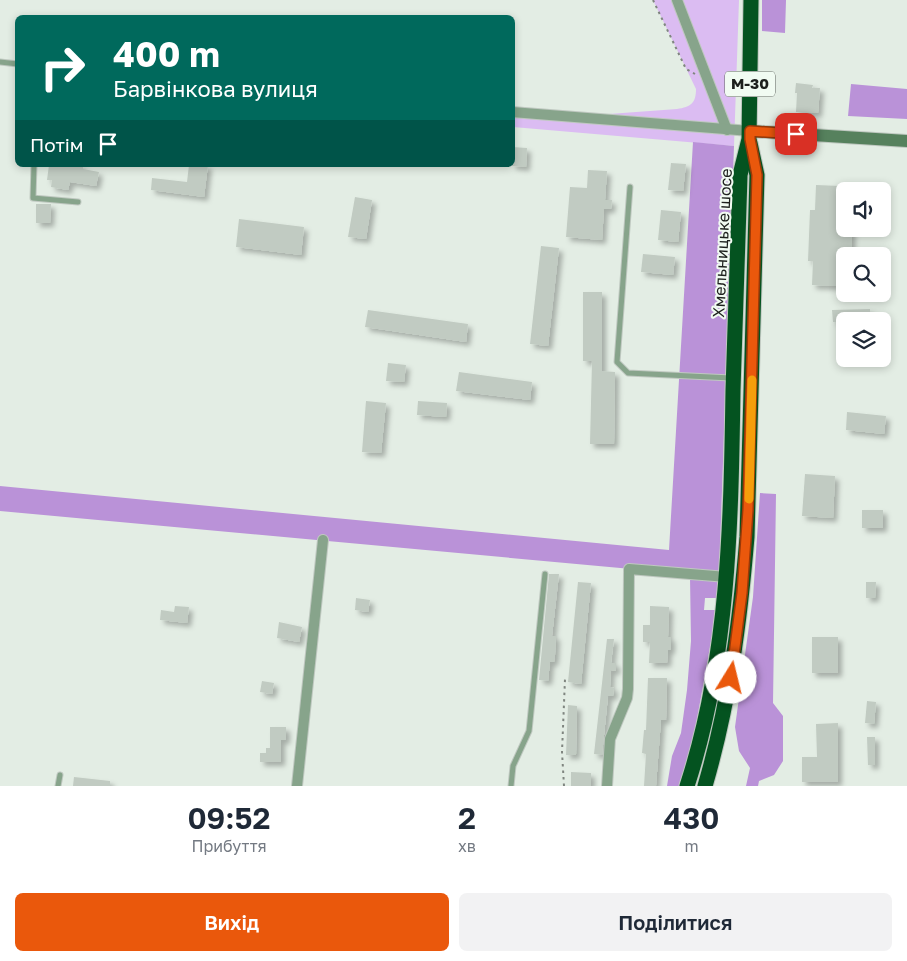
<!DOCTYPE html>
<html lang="uk">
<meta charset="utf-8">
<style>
:root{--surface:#fff;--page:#f2f2f3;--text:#1f2937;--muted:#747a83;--accent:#ea580c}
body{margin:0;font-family:"Golos Text",sans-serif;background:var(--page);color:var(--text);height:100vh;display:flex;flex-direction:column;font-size:19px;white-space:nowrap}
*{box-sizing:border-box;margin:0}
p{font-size:16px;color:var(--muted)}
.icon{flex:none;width:28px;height:28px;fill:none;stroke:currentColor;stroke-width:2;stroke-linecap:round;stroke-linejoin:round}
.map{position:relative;height:786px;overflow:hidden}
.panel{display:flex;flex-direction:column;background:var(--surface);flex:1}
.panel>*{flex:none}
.hud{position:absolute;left:15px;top:15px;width:500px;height:152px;border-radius:8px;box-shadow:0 2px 8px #0003;background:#00695c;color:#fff;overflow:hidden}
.tools{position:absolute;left:836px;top:182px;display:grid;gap:10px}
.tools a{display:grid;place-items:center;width:55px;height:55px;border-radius:8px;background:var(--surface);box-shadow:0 2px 8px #0003;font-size:25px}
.pin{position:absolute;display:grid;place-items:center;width:42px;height:42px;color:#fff;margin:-21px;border-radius:10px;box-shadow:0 2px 8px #0006}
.me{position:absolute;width:55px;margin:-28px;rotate:9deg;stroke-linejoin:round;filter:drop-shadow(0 0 4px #0008)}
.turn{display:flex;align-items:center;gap:18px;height:105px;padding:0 15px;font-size:22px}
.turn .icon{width:65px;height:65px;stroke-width:2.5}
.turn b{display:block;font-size:35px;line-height:42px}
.then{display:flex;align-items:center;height:48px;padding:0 15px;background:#0003;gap:10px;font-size:19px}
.eta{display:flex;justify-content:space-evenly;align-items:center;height:85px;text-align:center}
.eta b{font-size:30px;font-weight:600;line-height:35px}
.primary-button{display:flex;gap:10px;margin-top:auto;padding:10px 15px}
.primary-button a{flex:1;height:58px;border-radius:8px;background:var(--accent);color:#fff;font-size:20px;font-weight:600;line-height:58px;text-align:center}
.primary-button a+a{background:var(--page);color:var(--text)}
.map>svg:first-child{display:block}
.green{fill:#dbbcf2}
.forest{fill:#ba92d8}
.building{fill:#c1cbc2;filter:url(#shadow)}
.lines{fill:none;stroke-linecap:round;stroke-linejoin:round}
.lane-casing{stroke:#bfc8c0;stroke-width:7}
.street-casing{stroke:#bfc8c0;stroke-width:12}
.secondary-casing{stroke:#bfc8c0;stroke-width:14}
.highway-casing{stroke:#bfc8c0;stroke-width:17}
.path{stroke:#7f857f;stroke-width:2;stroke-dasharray:2.5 4;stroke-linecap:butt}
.lane{stroke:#87a48b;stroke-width:5}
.street{stroke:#87a48b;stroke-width:10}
.secondary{stroke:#56815d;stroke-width:12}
.highway{stroke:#045320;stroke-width:15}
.route-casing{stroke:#983908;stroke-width:12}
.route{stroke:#ea580c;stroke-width:9}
.slow{stroke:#f59e0b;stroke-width:9}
.labels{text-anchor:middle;stroke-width:4;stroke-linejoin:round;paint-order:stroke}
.shield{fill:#f1fbf2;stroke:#5d625d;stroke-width:1}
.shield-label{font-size:15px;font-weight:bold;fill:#1d201d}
.street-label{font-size:16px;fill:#1d201d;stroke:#f1fbf2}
</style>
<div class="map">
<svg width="907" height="786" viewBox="0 0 907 786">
<defs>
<filter id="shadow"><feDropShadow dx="4" dy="4" stdDeviation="2.5" flood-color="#0004"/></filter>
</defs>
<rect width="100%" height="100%" fill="#e3ede4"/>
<path class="green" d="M653,0H739L734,146L513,127L512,112L568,117L677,109C691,107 696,103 696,89Z"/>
<g class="forest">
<polygon points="762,0 786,0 785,33 762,31"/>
<polygon points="851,84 907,89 907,119 848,116"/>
<polygon points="693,142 734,146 719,577 0,511 0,486 669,550"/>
<polygon points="760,493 776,494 773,703 783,716 783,761 774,775 759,781 758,786 746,786 750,768 739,751 735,727 753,597"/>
<polygon points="690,577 719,579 717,598 705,598 704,610 715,610 712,636 693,741 679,786 667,786 672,756 681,733 687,690 691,641"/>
</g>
<g class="building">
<polygon points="796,83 813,85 812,88 820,88 818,113 796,112 797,93 795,93"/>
<polygon points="512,147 527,148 526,167 512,166"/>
<polygon points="671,163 686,164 683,191 668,190"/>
<polygon points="49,165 78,165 83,166 83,169 99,172 96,186 70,182 68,190 51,187 52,180 47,180"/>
<polygon points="189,165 208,165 204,197 151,190 152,178 187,182"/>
<polygon points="588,170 607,171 605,200 612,200 611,209 604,209 602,240 566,237 570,187 587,188"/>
<polygon points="816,185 840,186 839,211 845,211 845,229 852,229 851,254 837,254 836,286 812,285 813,261 808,261 810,210 815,210"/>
<polygon points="355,197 372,200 366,239 348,237"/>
<polygon points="36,204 51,204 50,223 36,223"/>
<polygon points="661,210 681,212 678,242 658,240"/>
<polygon points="239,219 304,227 301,255 236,247"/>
<polygon points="541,246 559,248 548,346 530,344"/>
<polygon points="643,254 675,257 673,275 641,272"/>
<polygon points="583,292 602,292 602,371 615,372 614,444 590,444 592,361 583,361"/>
<polygon points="870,309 870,321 833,322 832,310"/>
<polygon points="368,310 468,324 466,342 365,327"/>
<polygon points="388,363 406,365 404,382 386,381"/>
<polygon points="459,372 532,382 530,400 456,391"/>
<polygon points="366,401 386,403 381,453 362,452"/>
<polygon points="418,401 447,403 446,417 417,415"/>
<polygon points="847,412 886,416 884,434 846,430"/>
<polygon points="805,474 835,476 833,518 802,516"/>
<rect x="862" y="510" width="21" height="18"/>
<polygon points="549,574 559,574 552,636 556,636 555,655 554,662 550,662 548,681 539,680"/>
<polygon points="578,582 591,583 581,684 568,682"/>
<polygon points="866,582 876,582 875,598 866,598"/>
<polygon points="356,598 370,600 368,612 355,610"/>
<polygon points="175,606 189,607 187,623 160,620 161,610 174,612"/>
<polygon points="650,606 669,607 668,637 671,637 671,650 668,650 667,663 649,663 650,642 643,642 643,625 650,625"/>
<polygon points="279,622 302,627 299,642 277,638"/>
<rect x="812" y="637" width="26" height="36"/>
<polygon points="607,639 614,639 611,663 616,663 616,671 611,670 610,687 614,688 613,696 608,696 602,755 594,754"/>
<polygon points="648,678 667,678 666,720 661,720 656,786 644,786 646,754 642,753 644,730 646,730"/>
<polygon points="262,681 274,683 272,694 260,692"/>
<polygon points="867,701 876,702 874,724 865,723"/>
<polygon points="568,705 577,706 576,755 566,755"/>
<polygon points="838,723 838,782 802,782 802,757 817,757 816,724"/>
<polygon points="270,727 286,727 286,740 281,740 281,762 260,762 260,753 266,753 266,748 270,748"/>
<polygon points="867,737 875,737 875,765 868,765"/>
<polygon points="571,772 591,773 591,786 571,786"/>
<polygon points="74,777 110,781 110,786 73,786"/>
</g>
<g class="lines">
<g class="lane-casing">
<g id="lane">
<polyline points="0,62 18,64"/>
<polyline points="34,165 33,198 78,202"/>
<polyline points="630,187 617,362 628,373 731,378"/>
<polyline points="58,786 60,775"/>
<polyline points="511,786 513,766 529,731 545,574"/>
</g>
</g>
<g class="street-casing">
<g id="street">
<polyline points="677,0 727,130"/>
<polyline points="512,112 750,131"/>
<polyline points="297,786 323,540"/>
<polyline points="607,786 610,739 627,698 628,689 629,569 727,577"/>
</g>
</g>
<g class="secondary-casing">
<polyline id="secondary" points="750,131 907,141"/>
</g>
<g class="highway-casing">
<g id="highway">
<path d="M687,786C729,658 731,523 733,390C735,319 738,247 740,175L749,139L751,0"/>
<path d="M705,786C729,704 740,622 747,537L757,175L750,143"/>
</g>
</g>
<g class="path">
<polyline points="653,0 686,69 695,74"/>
<polyline points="564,786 562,752 565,679"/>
</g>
<use href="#lane" class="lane"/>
<use href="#street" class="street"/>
<use href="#secondary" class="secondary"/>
<use href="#highway" class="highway"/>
</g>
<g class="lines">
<g class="route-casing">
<polyline id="route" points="731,678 742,593 748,510 757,175 750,139 750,131 796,134"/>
</g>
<use href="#route" class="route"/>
<polyline class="slow" points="749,499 752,380"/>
</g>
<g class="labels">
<rect class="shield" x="725" y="71.5" width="50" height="25" rx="4"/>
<g class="shield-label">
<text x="750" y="89">М-30</text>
</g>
<g class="street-label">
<text transform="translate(722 243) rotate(-87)" y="6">Хмельницьке шосе</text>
</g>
</g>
</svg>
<div class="tools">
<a><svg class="icon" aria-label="sound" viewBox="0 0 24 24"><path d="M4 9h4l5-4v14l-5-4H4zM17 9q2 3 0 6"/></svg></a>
<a><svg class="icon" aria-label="search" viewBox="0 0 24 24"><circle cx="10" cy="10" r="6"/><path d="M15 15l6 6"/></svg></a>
<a><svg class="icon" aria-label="layers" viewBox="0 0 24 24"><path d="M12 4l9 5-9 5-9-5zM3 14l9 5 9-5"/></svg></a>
</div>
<div class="pin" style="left:796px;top:134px;background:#d93025"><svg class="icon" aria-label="arrive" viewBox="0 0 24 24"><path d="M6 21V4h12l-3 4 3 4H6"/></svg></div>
<svg class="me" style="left:731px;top:678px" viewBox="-20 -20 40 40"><circle r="19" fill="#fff"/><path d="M0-13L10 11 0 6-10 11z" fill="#ea580c"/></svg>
<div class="hud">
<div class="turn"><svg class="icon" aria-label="right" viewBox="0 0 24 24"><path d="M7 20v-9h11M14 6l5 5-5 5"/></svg><div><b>400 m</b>Барвінкова вулиця</div></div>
<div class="then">Потім<svg class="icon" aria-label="arrive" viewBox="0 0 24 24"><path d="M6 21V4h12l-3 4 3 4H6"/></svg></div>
</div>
</div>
<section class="panel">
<div class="eta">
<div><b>09:52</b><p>Прибуття</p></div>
<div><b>2</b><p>хв</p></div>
<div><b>430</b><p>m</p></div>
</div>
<div class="primary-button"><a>Вихід</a><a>Поділитися</a></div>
</section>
